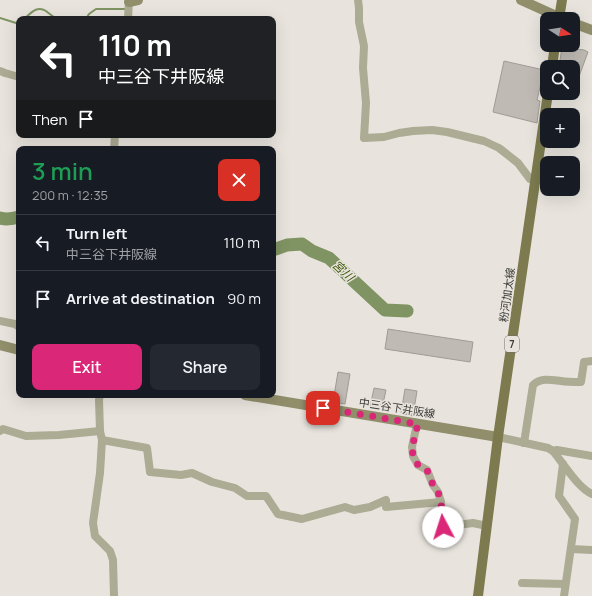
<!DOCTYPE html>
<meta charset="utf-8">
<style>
:root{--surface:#171b24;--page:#242831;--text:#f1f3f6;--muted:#9ea1a6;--line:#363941;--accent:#db2777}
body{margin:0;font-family:Manrope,"Noto Sans JP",sans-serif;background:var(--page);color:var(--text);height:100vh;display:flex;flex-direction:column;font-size:15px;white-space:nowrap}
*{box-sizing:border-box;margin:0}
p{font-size:13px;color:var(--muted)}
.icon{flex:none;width:22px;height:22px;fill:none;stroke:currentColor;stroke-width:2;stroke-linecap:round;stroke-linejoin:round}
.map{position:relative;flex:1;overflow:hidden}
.panel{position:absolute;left:16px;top:146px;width:260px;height:252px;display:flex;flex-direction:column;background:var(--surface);border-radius:8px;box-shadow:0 4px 16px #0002}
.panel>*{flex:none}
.guide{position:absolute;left:16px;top:16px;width:260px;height:122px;border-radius:8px;box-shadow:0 4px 16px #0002;background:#202124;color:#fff;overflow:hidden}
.needle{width:26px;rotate:102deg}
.controls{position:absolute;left:540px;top:12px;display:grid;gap:8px}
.controls a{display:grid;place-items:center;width:40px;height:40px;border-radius:8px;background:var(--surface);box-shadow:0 4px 16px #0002;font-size:20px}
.pin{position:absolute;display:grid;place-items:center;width:34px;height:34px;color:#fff;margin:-17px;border-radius:8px;box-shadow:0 2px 6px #0006}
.me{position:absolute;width:44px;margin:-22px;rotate:355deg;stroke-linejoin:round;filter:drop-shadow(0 0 3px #0008)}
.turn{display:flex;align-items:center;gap:14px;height:84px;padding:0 16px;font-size:18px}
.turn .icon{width:52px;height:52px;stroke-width:2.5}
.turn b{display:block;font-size:28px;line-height:34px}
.then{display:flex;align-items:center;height:38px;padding:0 16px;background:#0003;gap:8px;font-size:15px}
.round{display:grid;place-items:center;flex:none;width:42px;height:42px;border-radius:8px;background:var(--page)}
.overview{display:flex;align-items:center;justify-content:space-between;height:68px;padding:0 16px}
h1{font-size:24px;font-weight:600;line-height:30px;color:#1e9e55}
.primary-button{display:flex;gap:8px;margin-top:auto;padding:8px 16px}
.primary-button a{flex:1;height:46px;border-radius:8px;background:var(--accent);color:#fff;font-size:16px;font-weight:600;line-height:46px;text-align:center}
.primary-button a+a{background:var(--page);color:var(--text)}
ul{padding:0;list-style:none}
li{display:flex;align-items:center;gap:12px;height:56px;padding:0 16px;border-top:1px solid var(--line)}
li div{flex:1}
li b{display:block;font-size:15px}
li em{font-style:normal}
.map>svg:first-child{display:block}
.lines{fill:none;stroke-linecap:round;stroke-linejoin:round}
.stream{stroke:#809463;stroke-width:2}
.river{stroke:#809463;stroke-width:13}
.building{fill:#c0bab4;stroke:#a19b95}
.street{stroke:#acab93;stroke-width:8}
.secondary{stroke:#908e6b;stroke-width:10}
.primary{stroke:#7c7a4e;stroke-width:10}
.route{stroke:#db2777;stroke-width:7;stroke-dasharray:0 12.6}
.labels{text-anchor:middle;stroke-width:3;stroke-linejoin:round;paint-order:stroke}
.shield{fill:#e8e4dd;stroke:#706e6a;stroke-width:1}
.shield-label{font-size:10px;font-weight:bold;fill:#3d3c39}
.street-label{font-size:11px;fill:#3d3c39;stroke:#e8e4dd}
.water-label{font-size:12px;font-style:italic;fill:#3b5302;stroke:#e8e4dd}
</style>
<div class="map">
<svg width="592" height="596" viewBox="0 0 592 596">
<rect width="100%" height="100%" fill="#e8e4dd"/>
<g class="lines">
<g class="stream">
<polyline points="0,18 16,23 19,22"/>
<path d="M24,19C31,13 37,5 46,11C50,14 53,17 57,19"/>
<polyline points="86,19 89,14 96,9 126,9"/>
</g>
<g class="river">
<path d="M0,218C7,220 12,219 19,217"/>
<polyline points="273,250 287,245 302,244 312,251 329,258 385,310 407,311"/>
</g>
</g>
<g class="building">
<polygon points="562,47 584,50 588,52 574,90 573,67 559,67"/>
<polygon points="504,61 544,70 537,100 540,101 537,123 493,112"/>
<polygon points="388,329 473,342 470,362 385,349"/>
<polygon points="338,372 350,374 345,404 333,402"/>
<polygon points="374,388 386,390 382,409 370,407"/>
<polygon points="405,389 417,391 413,416 401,413"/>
</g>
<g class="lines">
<g class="street">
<polyline points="358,0 359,8 359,22 364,46 363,68 366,103 364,138 384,137 399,133 413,131 432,130 447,132 484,141 499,148 518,163 530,179 536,180"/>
<polyline points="128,19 129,0"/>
<polyline points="0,71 5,73 19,77"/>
<polyline points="114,149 115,135"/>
<polyline points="0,321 15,324 19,327"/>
<polyline points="100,395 99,400 100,431 102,440 100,473 93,523 95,536 110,551 113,560 114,596"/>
<polyline points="417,424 412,447 413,456 418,465 427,470 433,485 438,492 441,502 443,527 473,523 487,526"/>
<polyline points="0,431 3,429 26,436 59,435 100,431"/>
<path d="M498,437L548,448L553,451C563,463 578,488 592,494"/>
<polyline points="102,440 147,448 150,472 181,475 192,473 212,482 235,488 247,496 266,496 278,514 302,519 345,507 354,510 370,507 386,500 386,507 441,502"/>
<path d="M524,443L533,385C541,377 552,380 561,381C567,382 574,382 581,382L584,362L592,361"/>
<polyline points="553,451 557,450 592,456"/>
<polyline points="563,464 559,496 575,519 564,596"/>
<polyline points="571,549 592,550"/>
<polyline points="522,583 565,584"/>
</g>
<g class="secondary">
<polyline points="521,0 563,19"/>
<polyline points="129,2 138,0"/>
<polyline points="573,23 592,30"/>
<polyline points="0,345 19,350"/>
<polyline points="245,395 498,437"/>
</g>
<g class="primary">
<polyline points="559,19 562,0"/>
<polyline points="552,67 555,45"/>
<polyline points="478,596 498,437 548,93"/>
</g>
</g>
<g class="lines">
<polyline class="route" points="323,408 418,424 412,447 413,456 418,465 427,470 433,485 438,492 441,502 443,527"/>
</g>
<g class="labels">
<rect class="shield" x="505" y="336" width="14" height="16" rx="3"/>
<g class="shield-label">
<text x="512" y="348">7</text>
</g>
<g class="street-label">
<text transform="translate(507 295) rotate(-82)" y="4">粉河加太線</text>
<text transform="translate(397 408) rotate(9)" y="4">中三谷下井阪線</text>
</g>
<g class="water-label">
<text transform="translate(343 271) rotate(43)" y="4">宮川</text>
</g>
</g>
</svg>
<div class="controls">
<a><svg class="needle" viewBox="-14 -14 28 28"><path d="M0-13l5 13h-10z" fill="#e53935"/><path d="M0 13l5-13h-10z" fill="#9ea1a6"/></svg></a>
<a><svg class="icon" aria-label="search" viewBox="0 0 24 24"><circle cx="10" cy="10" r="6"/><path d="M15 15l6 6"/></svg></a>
<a>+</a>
<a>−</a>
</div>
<div class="pin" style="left:323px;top:408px;background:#d93025"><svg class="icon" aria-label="arrive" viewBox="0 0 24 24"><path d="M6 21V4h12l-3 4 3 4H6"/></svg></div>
<svg class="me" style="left:443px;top:527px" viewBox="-20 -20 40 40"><circle r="19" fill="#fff"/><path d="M0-13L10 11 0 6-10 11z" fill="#db2777"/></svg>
<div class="guide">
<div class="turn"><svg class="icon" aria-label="left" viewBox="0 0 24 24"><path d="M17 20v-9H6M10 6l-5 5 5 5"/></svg><div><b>110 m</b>中三谷下井阪線</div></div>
<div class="then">Then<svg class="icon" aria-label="arrive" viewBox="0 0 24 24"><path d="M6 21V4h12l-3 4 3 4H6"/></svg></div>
</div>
<section class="panel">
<div class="overview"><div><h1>3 min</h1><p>200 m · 12:35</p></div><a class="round" style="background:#d93025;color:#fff"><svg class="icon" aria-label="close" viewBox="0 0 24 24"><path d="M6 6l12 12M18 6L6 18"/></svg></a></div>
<ul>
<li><svg class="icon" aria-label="left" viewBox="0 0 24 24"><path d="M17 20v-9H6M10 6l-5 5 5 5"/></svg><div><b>Turn left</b><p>中三谷下井阪線</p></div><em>110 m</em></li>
<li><svg class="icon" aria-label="arrive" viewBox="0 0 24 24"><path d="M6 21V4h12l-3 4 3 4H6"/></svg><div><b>Arrive at destination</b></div><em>90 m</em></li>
</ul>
<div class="primary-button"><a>Exit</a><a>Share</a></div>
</section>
</div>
